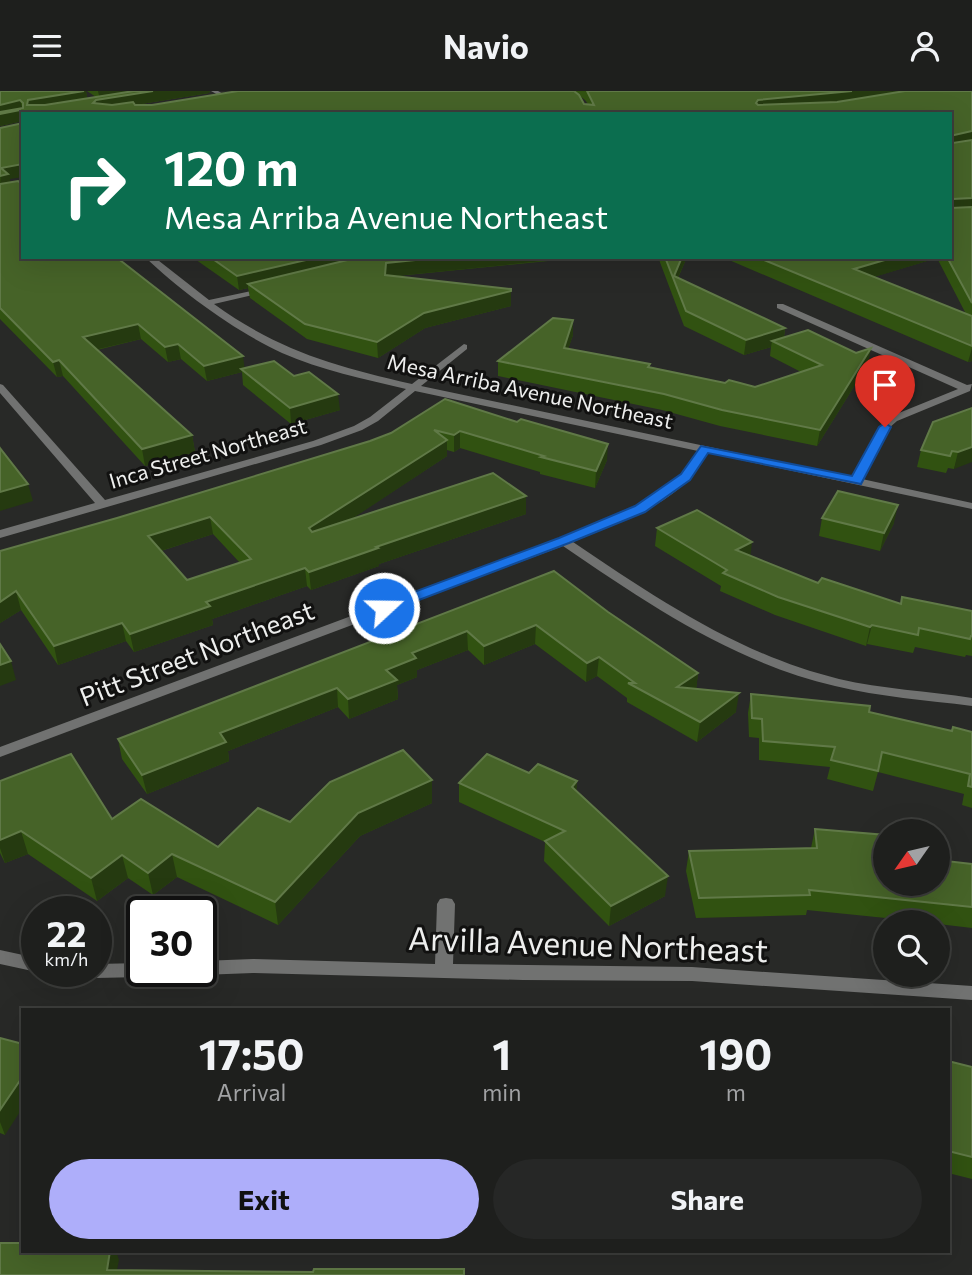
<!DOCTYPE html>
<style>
:root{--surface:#1e1f1d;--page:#262726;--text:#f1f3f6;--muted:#a1a2a4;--line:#3c3d3b;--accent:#aeaefa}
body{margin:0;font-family:Commissioner,sans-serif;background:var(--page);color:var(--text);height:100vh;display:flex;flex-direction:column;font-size:26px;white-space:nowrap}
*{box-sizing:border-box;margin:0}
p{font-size:23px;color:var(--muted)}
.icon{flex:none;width:38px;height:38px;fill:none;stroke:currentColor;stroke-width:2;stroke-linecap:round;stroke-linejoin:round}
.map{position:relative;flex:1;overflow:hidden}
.sheet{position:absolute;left:21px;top:917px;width:929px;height:245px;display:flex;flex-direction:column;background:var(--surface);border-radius:0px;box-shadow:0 7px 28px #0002,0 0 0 2px var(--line)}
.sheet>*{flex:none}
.top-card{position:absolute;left:21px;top:21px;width:931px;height:147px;border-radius:0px;box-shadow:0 7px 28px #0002,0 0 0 2px var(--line);background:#0b6e4f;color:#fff;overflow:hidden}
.needle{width:46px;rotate:236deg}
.buttons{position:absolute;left:873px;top:728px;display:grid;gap:14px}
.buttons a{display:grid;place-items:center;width:77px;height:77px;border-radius:50%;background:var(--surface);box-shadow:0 7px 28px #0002,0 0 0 2px var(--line);font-size:35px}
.speed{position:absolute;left:21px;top:805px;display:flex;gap:14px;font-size:35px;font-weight:700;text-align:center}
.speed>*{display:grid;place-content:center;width:91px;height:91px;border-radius:50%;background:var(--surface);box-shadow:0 7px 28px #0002,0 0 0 2px var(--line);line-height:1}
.speed small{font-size:18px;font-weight:400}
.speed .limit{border:4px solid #111;border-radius:10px;background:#fff;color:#111}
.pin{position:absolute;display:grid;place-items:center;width:60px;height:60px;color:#fff;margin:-72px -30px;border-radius:50% 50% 50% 0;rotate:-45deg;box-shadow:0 0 7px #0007}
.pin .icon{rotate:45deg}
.me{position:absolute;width:77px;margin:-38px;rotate:69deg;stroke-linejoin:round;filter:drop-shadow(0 0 5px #0008)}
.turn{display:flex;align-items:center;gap:24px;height:147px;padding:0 28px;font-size:32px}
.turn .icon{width:91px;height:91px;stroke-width:2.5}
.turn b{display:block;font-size:49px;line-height:60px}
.eta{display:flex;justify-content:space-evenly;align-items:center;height:119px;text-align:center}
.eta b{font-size:42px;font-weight:700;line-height:49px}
.primary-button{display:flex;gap:14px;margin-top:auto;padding:14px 28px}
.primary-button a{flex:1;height:80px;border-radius:42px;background:var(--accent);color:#111;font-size:28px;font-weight:700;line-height:80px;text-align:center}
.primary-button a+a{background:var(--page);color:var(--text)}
header{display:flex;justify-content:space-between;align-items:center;height:91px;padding:0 28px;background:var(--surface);font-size:32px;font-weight:700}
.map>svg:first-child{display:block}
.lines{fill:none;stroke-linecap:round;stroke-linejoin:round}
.street{fill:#717271;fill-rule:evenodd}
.wall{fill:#315211;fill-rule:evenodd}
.shaded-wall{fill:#253a10}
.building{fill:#466328;stroke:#607947;stroke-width:2;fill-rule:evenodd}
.route{fill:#1a73e8;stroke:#114b97;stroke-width:2}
.labels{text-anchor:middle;stroke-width:6;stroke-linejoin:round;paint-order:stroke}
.far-street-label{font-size:21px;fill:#eeefee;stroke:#111110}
.street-label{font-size:26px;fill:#eeefee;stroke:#111110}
.near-street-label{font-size:32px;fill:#eeefee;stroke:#111110}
</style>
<header><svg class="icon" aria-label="menu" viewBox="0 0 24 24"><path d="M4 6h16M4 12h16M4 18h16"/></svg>Navio<svg class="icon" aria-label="person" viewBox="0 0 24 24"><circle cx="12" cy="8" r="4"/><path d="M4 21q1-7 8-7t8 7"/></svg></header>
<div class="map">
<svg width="972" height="1184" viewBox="0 0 972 1184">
<rect width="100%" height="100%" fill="#282927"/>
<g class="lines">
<g class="street">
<polygon points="211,0 218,0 225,4 220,5"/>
<path d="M145,166H154L209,209L270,196V200L214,213C279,260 335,275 412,293L464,253L467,254V258L421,295L852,386L880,336L889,326L958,298L777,217V213H783L967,294L972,293L970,300L897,330L889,337L862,388L972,412V418L708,362C701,371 696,381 688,389C658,420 612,434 573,451C656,507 740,564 839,588C882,598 928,600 972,607V615C926,609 880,606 835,595C733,571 648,513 563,455L0,666V656L560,447L636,416L660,401L681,384L698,360L415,300L378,330L362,339L321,354L0,447V439L95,412L0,302V293L3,294L105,409L313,350L354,335L370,326L406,298C364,288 321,279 282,262C238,242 180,200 145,166Z"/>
<polygon points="446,807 452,808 455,813 453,873 692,876 972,895 972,909 692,890 523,889 253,882 201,884 194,880 201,880 201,870 253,868 435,873 437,813 440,808"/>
<polygon points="0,859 37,867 37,880 40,880 37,881 0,873"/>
<polygon points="142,872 142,880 150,880 148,884 142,886 96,887 90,885 87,880 96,880 96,873"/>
</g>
</g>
<g class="wall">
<path d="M0,0H86L87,8L96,6L87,0H210L209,2L135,14H152L238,0H972V270L968,271L722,166H950V23L23,30L0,35ZM580,5L585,9L588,13H584ZM937,167L966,223L873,186Z"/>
<polygon points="0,37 10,91 244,277 340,319 291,333 243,294 242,281 207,290 181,268 168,271 141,248 97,259 192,344 195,361 145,375 63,285 57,286 0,228"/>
<polygon points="192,166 588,166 397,185 511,215 425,237 378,267 307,248 250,207 248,197 239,199"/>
<polygon points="658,166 687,166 678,187 785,237 784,247 868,273 817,355 720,335 662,319 498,285 498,270 573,229 573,244 568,258 650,273 650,276 725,292 755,296 801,281 770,265 771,256 744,264 684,235"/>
<path d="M445,308L607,369L595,397L540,383V381L460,357L454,361L447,359V365L351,428L526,423L379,473V475L311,499L307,495L212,528L213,534L134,561L126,550L58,574L21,519L0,532V460L117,427L370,350L391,342ZM213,443L240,472L187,489L161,460Z"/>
<polygon points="972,317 954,378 948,377 946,382 917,376 921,359"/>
<polygon points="822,427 894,432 880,460 819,445"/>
<polygon points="657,437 750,465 818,492 900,513 972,520 972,565 966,564 965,566 915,556 913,562 867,553 866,555 775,524 720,500 721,495 655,455"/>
<polygon points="554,480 608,521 698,582 696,598 736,621 697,651 627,611 627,607 597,585 586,591 535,553 484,574 468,559 417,579 417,586 397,594 398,608 349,628 338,616 228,660 229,670 147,703 122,668 118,648"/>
<polygon points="751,603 869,621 951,640 972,641 972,717 962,714 964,703 878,681 873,700 827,688 830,676 759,669 759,647 749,646 748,622"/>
<polygon points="529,682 577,690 576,700 665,805 609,835 544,770 545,751 459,711 459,692"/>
<polygon points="432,689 432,712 360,745 278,834 177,786 153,804 128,787 97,810 28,763 5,772 0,762 0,690 112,728 218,756 290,731"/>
<polygon points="815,738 886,793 972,773 972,837 938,833 938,831 925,831 807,819 806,824 696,827 686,780 689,760 811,757"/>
<polygon points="0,947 5,1044 0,1042"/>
<polygon points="948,970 972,976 972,1088 948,1082"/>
</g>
<g class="shaded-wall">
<polygon points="86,0 88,11 30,23 27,14 28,9"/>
<polygon points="98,0 210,0 209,2 98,20 93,12 96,9 100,9"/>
<polygon points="852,0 920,0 835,13 757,20 756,12 758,9"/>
<polygon points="20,9 23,20 20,19 23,30 0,35 0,14"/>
<polygon points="972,40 972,51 950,56 950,45"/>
<polygon points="23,73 23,86 10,88 11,95 0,98 1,77"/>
<polygon points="972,107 972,119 950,121 953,108"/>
<polygon points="319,166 380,166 248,193 248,197 239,199 237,185"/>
<polygon points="445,166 583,166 386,186 386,199 386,172"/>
<polygon points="682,166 687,166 675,193 674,185"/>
<polygon points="895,166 937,166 937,167 851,193 854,178"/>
<polygon points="511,200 511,215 425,237 378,267 377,251 424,222"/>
<polygon points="573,229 573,244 563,273 564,257"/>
<polygon points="138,233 141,248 86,261 83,246"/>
<polygon points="785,237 783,252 772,250 771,256 744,264 746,249"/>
<polygon points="178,253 181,268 168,271 165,256"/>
<polygon points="871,257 868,273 817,355 820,339"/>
<polygon points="972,257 972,270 968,271"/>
<polygon points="243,265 245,280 241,278 242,281 207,290 204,275"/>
<polygon points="59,269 63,285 57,286 53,271"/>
<polygon points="338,303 340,319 291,333 290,317"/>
<polygon points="460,340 460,357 454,361 454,344"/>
<polygon points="192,344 195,361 145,375 142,358"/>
<polygon points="447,349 447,365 311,455 309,437"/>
<polygon points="608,353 607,369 595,397 596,380"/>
<polygon points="972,356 972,371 954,378 958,361"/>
<polygon points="28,393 33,410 0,420 0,401"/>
<polygon points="526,405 526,423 379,473 379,475 311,499 309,481 376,456"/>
<polygon points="898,414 894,432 880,460 884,442"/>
<polygon points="210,426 213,443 151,463 148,445"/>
<polygon points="752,451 750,469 736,459"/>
<polygon points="305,477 307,495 212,528 213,534 134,561 130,543 206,511"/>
<polygon points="16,500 21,519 0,532 0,511"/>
<polygon points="122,532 126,550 58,574 54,555"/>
<polygon points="536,534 535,553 484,574 484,555"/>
<polygon points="872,534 867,553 866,555 870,536"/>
<polygon points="467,540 468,559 417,579 417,586 397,594 398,608 349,628 348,608 386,579 412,562"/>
<polygon points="599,566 597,585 586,591 587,572"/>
<polygon points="11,570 16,589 0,595 0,574"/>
<polygon points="698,582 696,601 677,596"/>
<polygon points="337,597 338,616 228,660 229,670 147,703 142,684 220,642"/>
<polygon points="739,602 736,621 697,651 700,631"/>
<polygon points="432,689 432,712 360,745 278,834 275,811 358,722"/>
<polygon points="577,690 576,710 572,696"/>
<polygon points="21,740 28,763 5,772 0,757 0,749"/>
<polygon points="172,763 177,786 153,804 148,782"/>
<polygon points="122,764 128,787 97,810 91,787"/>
<polygon points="668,785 665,805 609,835 611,815"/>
<polygon points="23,985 23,1016 5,1044 0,1031 0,1019"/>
<polygon points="110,1160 116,1160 119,1169 116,1184 107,1179"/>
</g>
<g class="building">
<polygon points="0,0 84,0 28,9 27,14 45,14 134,0 153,0 96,9 93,12 112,14 133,11 135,14 152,14 238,0 574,0 579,4 584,13 594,14 587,0 852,0 758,9 756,12 758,14 837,11 905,0 972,0 972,40 950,45 950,23 23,23 20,19 0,23 0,21 23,17 23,12 20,9 0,14"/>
<polygon points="23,32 23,73 1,77 8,83 0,85 0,37"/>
<polygon points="950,46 953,52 972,49 972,107 953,108 951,117 972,116 972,212 947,166 950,166"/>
<polygon points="18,90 23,94 23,166 116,166 243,265 204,275 178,253 165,256 138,233 83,246 192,344 142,358 59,269 53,271 0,217 0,93"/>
<polygon points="210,166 319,166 237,185"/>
<polygon points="360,166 445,166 386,172 385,184 511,198 511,200 424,222 377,251 305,233 248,193"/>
<polygon points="665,166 682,166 674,185 785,237 746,249 686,220"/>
<polygon points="757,166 895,166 854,178 972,225 972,255"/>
<polygon points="553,227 573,229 564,257 650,273 648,276 725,292 729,289 755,296 822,274 772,250 808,239 856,262 871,257 820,339 722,319 664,303 498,270"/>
<polygon points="274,270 294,285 309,281 338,303 290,317 241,278"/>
<path d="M445,308L517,331L521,328L608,353L596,380L541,366L544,365L460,340L454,344L434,339L447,349L309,437L312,441L493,382L526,405L376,456L378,457L309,481L305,477L206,511L210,515L130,543L122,532L54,555L16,500L0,511V460L117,427L370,350L391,342ZM210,426L251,468L187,489L148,445Z"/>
<polygon points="972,317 972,356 958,361 952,360 950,365 921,359 933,331"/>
<polygon points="0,357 28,393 0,401"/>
<polygon points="838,400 898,414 884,442 822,427"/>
<polygon points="697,419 752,451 736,459 818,492 822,487 901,513 902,506 972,520 972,545 971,545 970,548 919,537 918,544 872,534 870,536 778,506 723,482 727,479 657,437"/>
<polygon points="554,480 608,521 698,582 677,596 739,602 700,631 628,592 635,592 599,566 587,572 536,534 484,555 467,540 412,562 416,567 386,579 397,589 348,608 337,597 220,642 226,651 142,684 118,648"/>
<polygon points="0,553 11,570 0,574"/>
<polygon points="751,603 870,615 869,621 952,640 953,636 972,641 972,696 968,695 970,683 882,661 878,680 831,669 835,656 763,650 762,628 752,627"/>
<polygon points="403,659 432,689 358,722 275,811 172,763 148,782 122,764 91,787 21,740 0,749 0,690 71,663 112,728 141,708 218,756 258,717 290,731 330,691"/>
<polygon points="487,663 529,682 538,673 577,690 572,696 668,785 611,815 545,750 565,740 459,692"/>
<polygon points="815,738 886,744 886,793 938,793 938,769 972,773 972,816 809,799 810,804 699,807 689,760 817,757"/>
<polygon points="0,947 23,953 23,985 0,1019"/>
<polygon points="948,970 972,976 972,1066 948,1060"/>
<polygon points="0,1152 23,1152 23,1160 110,1160 107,1179 313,1181 314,1178 464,1178 464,1184 0,1184"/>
</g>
<polygon class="route" points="885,332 891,336 861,393 708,362 690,389 645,421 569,452 390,520 384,521 377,517 379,514 559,447 635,415 681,383 701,355 852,385 879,336"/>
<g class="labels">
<g class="far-street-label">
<text transform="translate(530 301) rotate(12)" y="7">Mesa Arriba Avenue Northeast</text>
<text transform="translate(208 363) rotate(-16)" y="7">Inca Street Northeast</text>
</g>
<g class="street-label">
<text transform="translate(197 563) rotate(-21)" y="9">Pitt Street Northeast</text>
</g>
<g class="near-street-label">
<text transform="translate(588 854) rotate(2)" y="11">Arvilla Avenue Northeast</text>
</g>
</g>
</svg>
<div class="buttons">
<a><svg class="needle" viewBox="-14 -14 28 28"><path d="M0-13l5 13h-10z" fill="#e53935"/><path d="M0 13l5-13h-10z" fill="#a1a2a4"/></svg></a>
<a><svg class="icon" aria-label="search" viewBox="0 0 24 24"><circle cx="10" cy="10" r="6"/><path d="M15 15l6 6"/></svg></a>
</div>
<div class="speed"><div>22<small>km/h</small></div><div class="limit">30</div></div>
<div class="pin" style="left:885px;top:336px;background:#d93025"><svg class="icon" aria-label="arrive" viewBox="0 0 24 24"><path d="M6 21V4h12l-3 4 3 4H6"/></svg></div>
<svg class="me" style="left:384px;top:517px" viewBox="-20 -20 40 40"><circle r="17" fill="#1a73e8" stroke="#fff" stroke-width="3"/><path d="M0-11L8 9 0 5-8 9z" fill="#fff"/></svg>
<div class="top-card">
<div class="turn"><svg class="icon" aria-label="right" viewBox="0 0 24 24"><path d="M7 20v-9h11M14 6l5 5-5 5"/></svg><div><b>120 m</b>Mesa Arriba Avenue Northeast</div></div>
</div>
<section class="sheet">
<div class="eta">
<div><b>17:50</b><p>Arrival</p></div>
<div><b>1</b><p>min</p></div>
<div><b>190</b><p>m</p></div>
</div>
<div class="primary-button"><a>Exit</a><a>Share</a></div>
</section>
</div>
